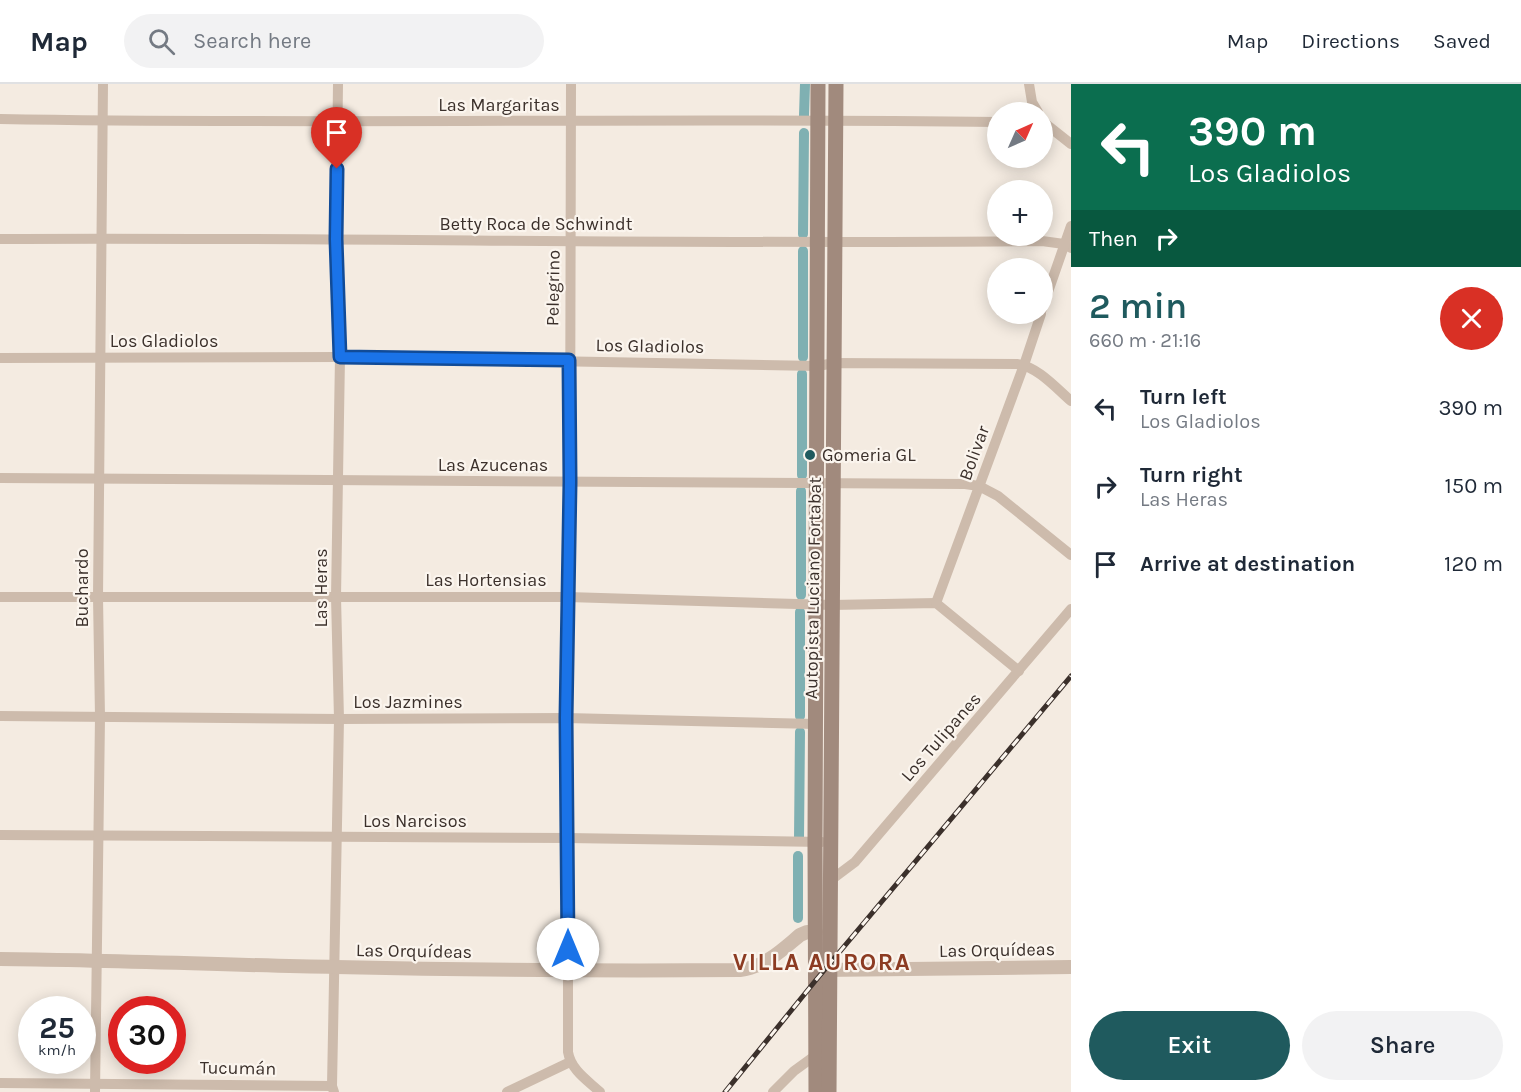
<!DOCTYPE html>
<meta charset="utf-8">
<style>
:root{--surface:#fff;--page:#f2f2f3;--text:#1f2937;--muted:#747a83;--line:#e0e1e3;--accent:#1f5a5e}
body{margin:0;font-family:Karla,sans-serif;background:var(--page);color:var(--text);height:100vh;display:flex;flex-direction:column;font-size:22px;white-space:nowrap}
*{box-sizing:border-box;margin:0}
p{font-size:20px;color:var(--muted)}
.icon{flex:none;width:33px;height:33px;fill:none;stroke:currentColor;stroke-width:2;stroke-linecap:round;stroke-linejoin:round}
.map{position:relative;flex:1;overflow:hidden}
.details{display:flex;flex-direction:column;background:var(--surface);width:450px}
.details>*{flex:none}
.banner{background:#0b6e4f;color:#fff;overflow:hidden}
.needle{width:39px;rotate:45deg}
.controls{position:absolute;left:987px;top:18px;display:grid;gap:12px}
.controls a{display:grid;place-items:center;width:66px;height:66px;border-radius:50%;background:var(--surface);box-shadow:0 3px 15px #0003;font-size:30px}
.speed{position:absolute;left:18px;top:912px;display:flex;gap:12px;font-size:30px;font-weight:700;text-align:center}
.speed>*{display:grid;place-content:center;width:78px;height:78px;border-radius:50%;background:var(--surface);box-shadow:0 3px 15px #0003;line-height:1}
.speed small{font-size:15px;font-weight:400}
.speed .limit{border:9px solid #d22;background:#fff;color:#111}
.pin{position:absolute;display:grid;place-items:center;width:51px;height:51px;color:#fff;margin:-62px -26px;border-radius:50% 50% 50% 0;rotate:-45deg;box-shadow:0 0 6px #0007}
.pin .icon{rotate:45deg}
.me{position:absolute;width:66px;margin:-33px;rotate:0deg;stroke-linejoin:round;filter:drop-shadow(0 0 4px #0008)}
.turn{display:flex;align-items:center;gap:21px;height:126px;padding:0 18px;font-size:27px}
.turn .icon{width:78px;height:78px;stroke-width:2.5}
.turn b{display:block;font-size:42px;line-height:51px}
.then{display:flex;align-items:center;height:57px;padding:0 18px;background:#0003;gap:12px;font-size:22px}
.round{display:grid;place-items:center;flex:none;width:63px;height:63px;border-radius:32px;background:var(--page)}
.overview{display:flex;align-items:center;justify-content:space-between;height:102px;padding:0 18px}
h1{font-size:36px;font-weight:600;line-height:45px;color:var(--accent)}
.primary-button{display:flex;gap:12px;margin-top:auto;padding:12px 18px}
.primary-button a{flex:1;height:69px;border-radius:36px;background:var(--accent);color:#fff;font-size:24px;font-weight:600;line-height:69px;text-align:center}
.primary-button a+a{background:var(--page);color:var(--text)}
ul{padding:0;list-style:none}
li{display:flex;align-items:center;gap:18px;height:78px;padding:0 18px}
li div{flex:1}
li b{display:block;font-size:22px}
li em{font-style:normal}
header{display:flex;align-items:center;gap:36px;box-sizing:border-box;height:84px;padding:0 30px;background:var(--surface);border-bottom:2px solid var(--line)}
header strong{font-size:28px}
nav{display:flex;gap:33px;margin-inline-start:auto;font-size:21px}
.search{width:420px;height:54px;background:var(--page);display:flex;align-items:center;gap:15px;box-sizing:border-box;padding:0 21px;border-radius:33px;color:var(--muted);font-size:22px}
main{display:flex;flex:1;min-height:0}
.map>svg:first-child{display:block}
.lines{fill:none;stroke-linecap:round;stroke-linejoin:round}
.canal{stroke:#7fb0b2;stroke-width:10}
.minor{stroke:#cdbbac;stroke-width:10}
.tertiary{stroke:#cdbbac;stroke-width:14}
.secondary{stroke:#a18a7d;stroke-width:15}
.rail-casing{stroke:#3b302b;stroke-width:5}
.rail{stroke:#fbf5ee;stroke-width:3;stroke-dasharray:9;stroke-linecap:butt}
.route-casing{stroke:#114b97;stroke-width:15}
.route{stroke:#1a73e8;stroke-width:10}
.poi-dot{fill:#1f5a5e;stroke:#fbf5ee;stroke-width:2}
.labels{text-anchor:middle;stroke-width:4.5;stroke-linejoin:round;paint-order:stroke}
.street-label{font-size:18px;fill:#3b302b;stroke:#fbf5ee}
.poi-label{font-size:18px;fill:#3b302b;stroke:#fbf5ee;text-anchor:start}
.district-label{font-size:24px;font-weight:bold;letter-spacing:1.5px;fill:#8c3b22;stroke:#fbf5ee}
</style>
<header>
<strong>Map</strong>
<div class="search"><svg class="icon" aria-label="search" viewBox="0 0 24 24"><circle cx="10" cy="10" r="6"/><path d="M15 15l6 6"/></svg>Search here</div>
<nav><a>Map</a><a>Directions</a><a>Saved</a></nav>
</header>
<main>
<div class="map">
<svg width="1071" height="1008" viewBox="0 0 1071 1008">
<rect width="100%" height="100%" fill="#f4ebe1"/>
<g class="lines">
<g class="canal">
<polyline points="804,32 805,0"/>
<polyline points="803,150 804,49"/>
<polyline points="803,273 803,167"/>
<polyline points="802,391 802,290"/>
<polyline points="801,511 801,407"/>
<polyline points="800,632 800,528"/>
<polyline points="799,755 800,648"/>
<polyline points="798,834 798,772"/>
</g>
<g class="minor">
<path d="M571,0L570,398L566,634L568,754V968C571,986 587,996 600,1008"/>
<polyline points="1029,0 1032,18 1038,28"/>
<path d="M0,35C333,41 665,33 998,38"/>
<polyline points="1042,37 1071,60"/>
<path d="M0,155C347,153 694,161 1042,157L1064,160L1071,164"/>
<polyline points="1042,225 1071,142"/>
<path d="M0,274L340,273L818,282L834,279L1017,280C1038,283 1055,303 1071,317"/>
<polyline points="0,394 965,400 979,402 998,412 1071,471"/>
<polyline points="0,513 568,513 832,521 936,519 1019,587"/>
<polyline points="936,519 1024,281 1041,230"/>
<polyline points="0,632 339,635 566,634 816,640"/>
<polyline points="0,751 568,754 822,758"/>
<polyline points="831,796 855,778 1071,525"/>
<polyline points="0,999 332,1002"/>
<polyline points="95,1008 100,633 98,513 103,0"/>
<polyline points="334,1008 332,1002 339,635 336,513 340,273 336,155 338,0"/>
<polyline points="507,1008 570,978"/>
<polyline points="773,1008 794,987 816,971"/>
</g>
<g class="tertiary">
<path d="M0,875C112,876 224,881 336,883C471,886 606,887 740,886C765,883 782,866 800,851L807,848H816"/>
<polyline points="821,886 1071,883"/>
</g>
<g class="secondary">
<polyline points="816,1008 815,759 818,0"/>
<polyline points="829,1008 836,0"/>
</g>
<g class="rail-casing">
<polyline id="rail" points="725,1008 816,896 1071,592"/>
</g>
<use href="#rail" class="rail"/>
</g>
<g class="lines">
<g class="route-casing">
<polyline id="route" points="337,85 336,155 340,273 569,276 570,398 566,634 568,865"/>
</g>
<use href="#route" class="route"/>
</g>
<circle class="poi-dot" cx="810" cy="371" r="6"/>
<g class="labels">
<g class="street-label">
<text x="499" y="27">Las Margaritas</text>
<text x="536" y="146">Betty Roca de Schwindt</text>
<text transform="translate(553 204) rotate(-89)" y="6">Pelegrino</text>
<text x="164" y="263">Los Gladiolos</text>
<text transform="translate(650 262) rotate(1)" y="6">Los Gladiolos</text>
<text transform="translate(974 369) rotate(-70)" y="6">Bolivar</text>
<text x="493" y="387">Las Azucenas</text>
<text x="486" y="502">Las Hortensias</text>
<text transform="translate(82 504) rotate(-90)" y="6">Buchardo</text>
<text transform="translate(321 504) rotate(-90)" y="6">Las Heras</text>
<text transform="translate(813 504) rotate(-89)" y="6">Autopista Luciano Fortabat</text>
<text x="408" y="624">Los Jazmines</text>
<text transform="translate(941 653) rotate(-49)" y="6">Los Tulipanes</text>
<text x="415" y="743">Los Narcisos</text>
<text transform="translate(997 866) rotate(-1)" y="6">Las Orquídeas</text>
<text transform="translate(414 867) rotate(1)" y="6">Las Orquídeas</text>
<text transform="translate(238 984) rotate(1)" y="6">Tucumán</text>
</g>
<g class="poi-label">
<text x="822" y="377">Gomeria GL</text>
</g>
<g class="district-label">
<text x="822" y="886">VILLA AURORA</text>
</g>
</g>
</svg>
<div class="controls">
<a><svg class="needle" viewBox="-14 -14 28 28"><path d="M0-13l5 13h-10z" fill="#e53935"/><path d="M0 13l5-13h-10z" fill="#747a83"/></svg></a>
<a>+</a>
<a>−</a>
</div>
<div class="speed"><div>25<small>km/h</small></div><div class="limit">30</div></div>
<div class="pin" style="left:337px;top:85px;background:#d93025"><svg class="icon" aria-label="arrive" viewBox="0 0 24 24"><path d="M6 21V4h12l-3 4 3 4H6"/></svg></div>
<svg class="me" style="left:568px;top:865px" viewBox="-20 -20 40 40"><circle r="19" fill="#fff"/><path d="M0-13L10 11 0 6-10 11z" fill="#1a73e8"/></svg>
</div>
<section class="details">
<div class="banner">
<div class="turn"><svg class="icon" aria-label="left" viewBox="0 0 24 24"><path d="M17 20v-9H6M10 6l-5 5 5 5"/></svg><div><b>390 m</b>Los Gladiolos</div></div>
<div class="then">Then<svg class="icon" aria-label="right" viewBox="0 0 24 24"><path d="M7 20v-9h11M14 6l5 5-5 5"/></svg></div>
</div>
<div class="overview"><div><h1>2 min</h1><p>660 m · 21:16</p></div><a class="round" style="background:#d93025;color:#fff"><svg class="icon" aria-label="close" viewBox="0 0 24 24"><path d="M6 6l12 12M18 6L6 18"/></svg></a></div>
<ul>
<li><svg class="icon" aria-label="left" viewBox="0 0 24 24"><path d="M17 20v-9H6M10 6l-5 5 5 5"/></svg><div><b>Turn left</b><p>Los Gladiolos</p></div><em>390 m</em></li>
<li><svg class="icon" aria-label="right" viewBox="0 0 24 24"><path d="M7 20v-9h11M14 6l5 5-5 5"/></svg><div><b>Turn right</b><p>Las Heras</p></div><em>150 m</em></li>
<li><svg class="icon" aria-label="arrive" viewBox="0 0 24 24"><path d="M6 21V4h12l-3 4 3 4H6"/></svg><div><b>Arrive at destination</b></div><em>120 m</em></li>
</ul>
<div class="primary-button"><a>Exit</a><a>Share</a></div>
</section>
</main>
